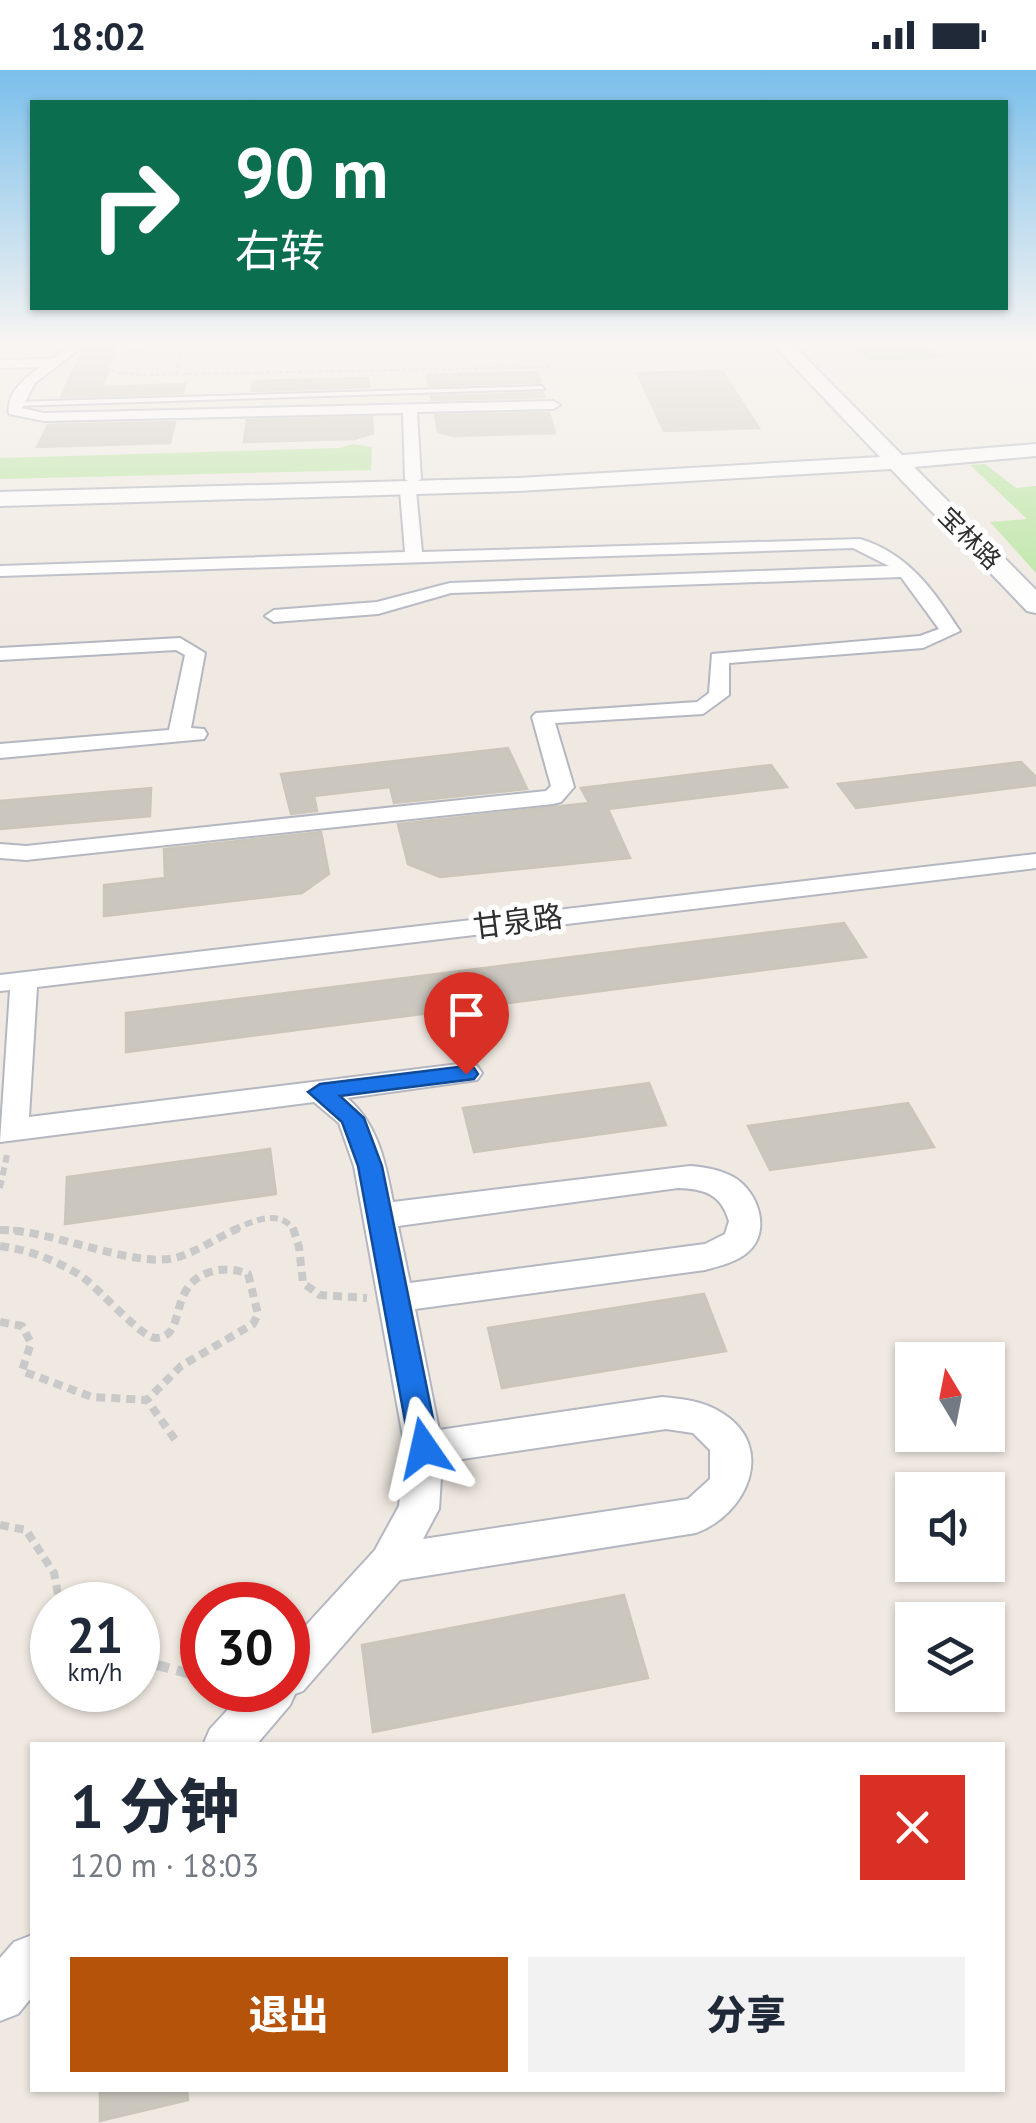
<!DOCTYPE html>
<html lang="zh">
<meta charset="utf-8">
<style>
:root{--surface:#fff;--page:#f2f2f3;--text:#1f2937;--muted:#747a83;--accent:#b45309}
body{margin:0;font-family:"PT Sans","Noto Sans SC",sans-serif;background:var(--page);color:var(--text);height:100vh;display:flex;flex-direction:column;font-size:38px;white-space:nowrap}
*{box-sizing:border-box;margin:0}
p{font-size:32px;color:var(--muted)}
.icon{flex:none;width:55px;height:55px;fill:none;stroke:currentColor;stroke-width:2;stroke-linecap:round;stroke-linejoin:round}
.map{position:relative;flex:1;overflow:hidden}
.drawer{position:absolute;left:30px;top:1672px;width:975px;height:350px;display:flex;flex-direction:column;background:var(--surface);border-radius:0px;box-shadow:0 2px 8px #0004}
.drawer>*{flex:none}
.guide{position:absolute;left:30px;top:30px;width:978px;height:210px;border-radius:0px;box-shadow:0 2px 8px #0004;background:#0b6e4f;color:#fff;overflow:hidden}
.needle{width:65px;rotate:350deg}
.fabs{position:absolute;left:895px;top:1272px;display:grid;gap:20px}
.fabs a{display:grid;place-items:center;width:110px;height:110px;border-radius:0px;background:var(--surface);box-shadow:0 2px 8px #0004;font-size:50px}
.speed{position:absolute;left:30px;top:1512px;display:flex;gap:20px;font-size:50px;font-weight:700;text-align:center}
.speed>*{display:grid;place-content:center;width:130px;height:130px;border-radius:50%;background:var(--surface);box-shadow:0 2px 8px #0004;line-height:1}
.speed small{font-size:25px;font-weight:400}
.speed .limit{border:15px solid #d22;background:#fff;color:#111}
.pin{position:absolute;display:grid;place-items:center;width:85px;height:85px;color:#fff;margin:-102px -42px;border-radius:50% 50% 50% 0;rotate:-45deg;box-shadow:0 0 10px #0007}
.pin .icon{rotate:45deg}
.me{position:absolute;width:110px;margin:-55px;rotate:349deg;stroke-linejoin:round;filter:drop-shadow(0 0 8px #0008)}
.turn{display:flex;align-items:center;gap:35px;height:210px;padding:0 40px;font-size:45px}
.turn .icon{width:130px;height:130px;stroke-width:2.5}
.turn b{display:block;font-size:70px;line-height:85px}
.round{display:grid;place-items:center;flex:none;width:105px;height:105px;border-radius:0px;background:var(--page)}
.head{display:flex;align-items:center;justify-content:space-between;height:170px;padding:0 40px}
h1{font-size:60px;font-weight:800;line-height:75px}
.button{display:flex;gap:20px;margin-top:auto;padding:20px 40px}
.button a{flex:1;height:115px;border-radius:0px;background:var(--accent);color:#fff;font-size:40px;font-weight:800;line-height:115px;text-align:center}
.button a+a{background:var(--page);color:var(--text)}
.status{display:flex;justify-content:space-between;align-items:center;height:70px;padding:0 50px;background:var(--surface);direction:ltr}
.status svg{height:28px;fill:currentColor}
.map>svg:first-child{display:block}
.green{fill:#b6e59e}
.building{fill:#cbc7bf;stroke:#cbc5ba;stroke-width:2.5}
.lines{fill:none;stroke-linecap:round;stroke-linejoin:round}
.lane-casing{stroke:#b4b7c1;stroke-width:4}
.street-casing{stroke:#b4b7c1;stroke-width:4}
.secondary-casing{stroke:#b4b7c1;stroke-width:4}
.path-far3{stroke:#c9c9c9;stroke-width:2.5;stroke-dasharray:4 2.5;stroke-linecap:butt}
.path-far2{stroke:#c9c9c9;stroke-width:6;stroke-dasharray:8 5;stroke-linecap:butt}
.path-far1{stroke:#c9c9c9;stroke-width:8;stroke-dasharray:9 6;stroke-linecap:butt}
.path{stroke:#c9c9c9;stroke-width:10;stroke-dasharray:12 8;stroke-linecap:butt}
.lane{fill:#fff;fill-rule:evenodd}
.street{fill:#fff;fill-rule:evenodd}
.secondary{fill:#fff;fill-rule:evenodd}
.route{fill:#1a73e8;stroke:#114b97;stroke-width:2.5}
.labels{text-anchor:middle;stroke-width:10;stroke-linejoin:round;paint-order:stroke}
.far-street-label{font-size:25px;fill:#2e2e2e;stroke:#fff}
.street-label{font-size:30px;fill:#2e2e2e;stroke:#fff}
</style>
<div class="status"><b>18:02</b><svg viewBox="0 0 49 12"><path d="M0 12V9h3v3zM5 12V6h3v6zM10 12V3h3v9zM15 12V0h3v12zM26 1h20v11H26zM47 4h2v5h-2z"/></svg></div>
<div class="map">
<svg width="1036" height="2053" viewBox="0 0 1036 2053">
<rect width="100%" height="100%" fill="#efe9e1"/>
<g class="green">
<polygon points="846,271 920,271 945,287 869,291"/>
<polygon points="354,374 372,377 371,400 0,409 0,388 339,378"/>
<polygon points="985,394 1016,418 1036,416 1036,503 990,452 1027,449 970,395"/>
</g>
<g class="building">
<polygon points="94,271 118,271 102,317 185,314 183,323 61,327 82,282"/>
<polygon points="722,301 759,358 664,361 637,303"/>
<polygon points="537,302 540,312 429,316 427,305"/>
<polygon points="368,308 369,317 251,321 253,311"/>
<polygon points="543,323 544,327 432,330 431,326"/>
<polygon points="549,343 555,363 454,366 438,362 435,345"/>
<polygon points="372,347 373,363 355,369 244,372 247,350"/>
<polygon points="175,352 170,373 37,377 48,355"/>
<polygon points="508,678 527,719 394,733 390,717 314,726 317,741 291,744 281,704"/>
<polygon points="1021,692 1036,707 1036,715 856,738 838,714"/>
<polygon points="771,695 787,717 608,739 630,788 440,807 408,794 398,754 589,733 581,718"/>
<polygon points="151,718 150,746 0,759 0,731"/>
<polygon points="321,762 329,804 302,823 104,846 104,815 165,808 164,779"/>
<polygon points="844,853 866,887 126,982 126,943"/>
<polygon points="649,1013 666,1055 474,1082 463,1038"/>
<polygon points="908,1033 934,1077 770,1100 748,1056"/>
<polygon points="270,1079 276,1124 65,1154 67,1107"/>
<polygon points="704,1224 726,1281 502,1318 488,1258"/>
<polygon points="624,1525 648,1608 373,1662 362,1575"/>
<polygon points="100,2020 187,2020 188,2030 100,2051"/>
</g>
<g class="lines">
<g class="lane-casing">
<polygon id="lane" points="542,316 544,319 13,336 10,334 13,332"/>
</g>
<g class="street-casing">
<g id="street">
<path d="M77,271H90L35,313L22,338L44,343L553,331L560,335L553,339L417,342L421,409L413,414L405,409L403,343L44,351L9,344C6,323 24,309 40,297L0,298V290L52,289Z"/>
<path d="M408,416L416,421L422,482L860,469C909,484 933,520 960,561L923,578L729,593V625L703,644L555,653L574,717L561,732L553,734L26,790L0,788V774L26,776L546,721L551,716L532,647L536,643L697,632L709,623L712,584L920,566L939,559L901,507L451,523L378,544L274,552L265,546L274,540L377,532L450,513L889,496L853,478L0,506V496L405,482L400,421Z"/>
<polygon points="180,568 205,583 191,658 204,659 207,664 204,669 0,688 0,674 169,660 185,585 176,580 0,590 0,578"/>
<path d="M1036,784V798L37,917L29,1047L467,993L477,996L482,1003L477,1010L347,1028C378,1053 386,1095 393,1132L690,1096C705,1097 722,1100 735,1108C759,1123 771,1162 748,1182C737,1192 719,1196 705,1200L415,1239L439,1360L662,1327C683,1329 704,1331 722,1343C777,1377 747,1444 696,1463L400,1510L303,1621L295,1624L290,1635L256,1675H203L210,1659L246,1620H288V1575L375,1480L399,1436L405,1378L354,1096L339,1053L314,1032L0,1072L10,920L0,921V905ZM678,1118C705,1119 721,1124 729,1151L725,1164L705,1174L410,1213L398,1156ZM666,1359L693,1363L710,1380V1409L688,1429L423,1469L439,1439L442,1392Z"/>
<polygon points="32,1865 32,1927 18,1944 0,1951 0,1888 14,1872"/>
</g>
</g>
<g class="secondary-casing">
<polygon id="secondary" points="770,271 789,271 902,385 1036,374 1036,386 914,397 1036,520 1036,543 1027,541 891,399 518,421 0,436 0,422 518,408 880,387"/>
</g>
<g class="path-far3">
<polyline points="468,271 153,278 115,286 108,296 115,302 142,305 553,297"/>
<polyline points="85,292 109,292"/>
<polyline points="176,304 183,277"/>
</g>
<g class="path-far2">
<polyline points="0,1118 7,1085"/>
<polyline points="0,1160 24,1160"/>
<path d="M233,1160C253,1151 279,1138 294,1160"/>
</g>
<g class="path-far1">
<polyline points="293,1158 299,1177 303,1213 320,1225 367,1228"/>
<path d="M0,1160C54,1160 132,1198 175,1188C197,1182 218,1167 239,1158"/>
<path d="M0,1176C29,1180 55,1190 80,1205C99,1218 141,1268 156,1268C188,1267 166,1216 210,1202C223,1198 235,1199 248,1204L258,1244L253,1254L181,1296L147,1330"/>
<polyline points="0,1252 22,1256 31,1273 22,1301 92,1327 147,1330 176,1371"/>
<polyline points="0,1455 26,1460 54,1503 60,1535"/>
</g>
<polyline class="path" points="138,1590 202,1607"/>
<use href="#lane" class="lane"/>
<use href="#street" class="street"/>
<use href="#secondary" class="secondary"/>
</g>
<linearGradient id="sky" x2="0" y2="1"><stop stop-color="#7abfeb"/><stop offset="0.49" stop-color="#f8f5f2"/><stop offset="1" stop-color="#f8f5f2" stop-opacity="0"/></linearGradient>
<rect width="1036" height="558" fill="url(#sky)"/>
<polygon class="route" points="466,996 474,998 478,1004 474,1009 340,1026 364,1048 382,1096 439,1378 434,1387 424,1391 414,1387 410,1378 358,1096 342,1052 308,1022 320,1014"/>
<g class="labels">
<g class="far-street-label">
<text transform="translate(970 468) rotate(45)" y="9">宝林路</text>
</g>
<g class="street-label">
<text transform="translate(518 852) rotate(-7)" y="10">甘泉路</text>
</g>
</g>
</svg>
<div class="fabs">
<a><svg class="needle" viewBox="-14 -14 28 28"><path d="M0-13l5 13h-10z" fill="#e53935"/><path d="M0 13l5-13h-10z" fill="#747a83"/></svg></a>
<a><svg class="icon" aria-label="sound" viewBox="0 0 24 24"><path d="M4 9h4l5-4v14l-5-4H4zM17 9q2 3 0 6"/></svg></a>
<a><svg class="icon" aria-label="layers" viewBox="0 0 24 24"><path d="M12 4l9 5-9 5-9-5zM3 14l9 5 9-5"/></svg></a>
</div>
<div class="speed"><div>21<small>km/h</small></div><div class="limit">30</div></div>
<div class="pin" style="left:466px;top:1004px;background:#d93025"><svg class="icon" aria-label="arrive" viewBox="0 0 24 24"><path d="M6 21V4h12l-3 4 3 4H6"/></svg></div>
<svg class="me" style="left:424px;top:1378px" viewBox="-20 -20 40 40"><path d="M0-17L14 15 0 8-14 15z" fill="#1a73e8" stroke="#fff" stroke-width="4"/></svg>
<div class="guide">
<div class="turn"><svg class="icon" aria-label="right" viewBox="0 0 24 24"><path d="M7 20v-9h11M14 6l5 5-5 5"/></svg><div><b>90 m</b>右转</div></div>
</div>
<section class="drawer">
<div class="head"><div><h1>1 分钟</h1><p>120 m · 18:03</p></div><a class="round" style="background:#d93025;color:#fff"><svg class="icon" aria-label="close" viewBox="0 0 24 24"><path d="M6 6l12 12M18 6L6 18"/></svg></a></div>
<div class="button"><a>退出</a><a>分享</a></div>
</section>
</div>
